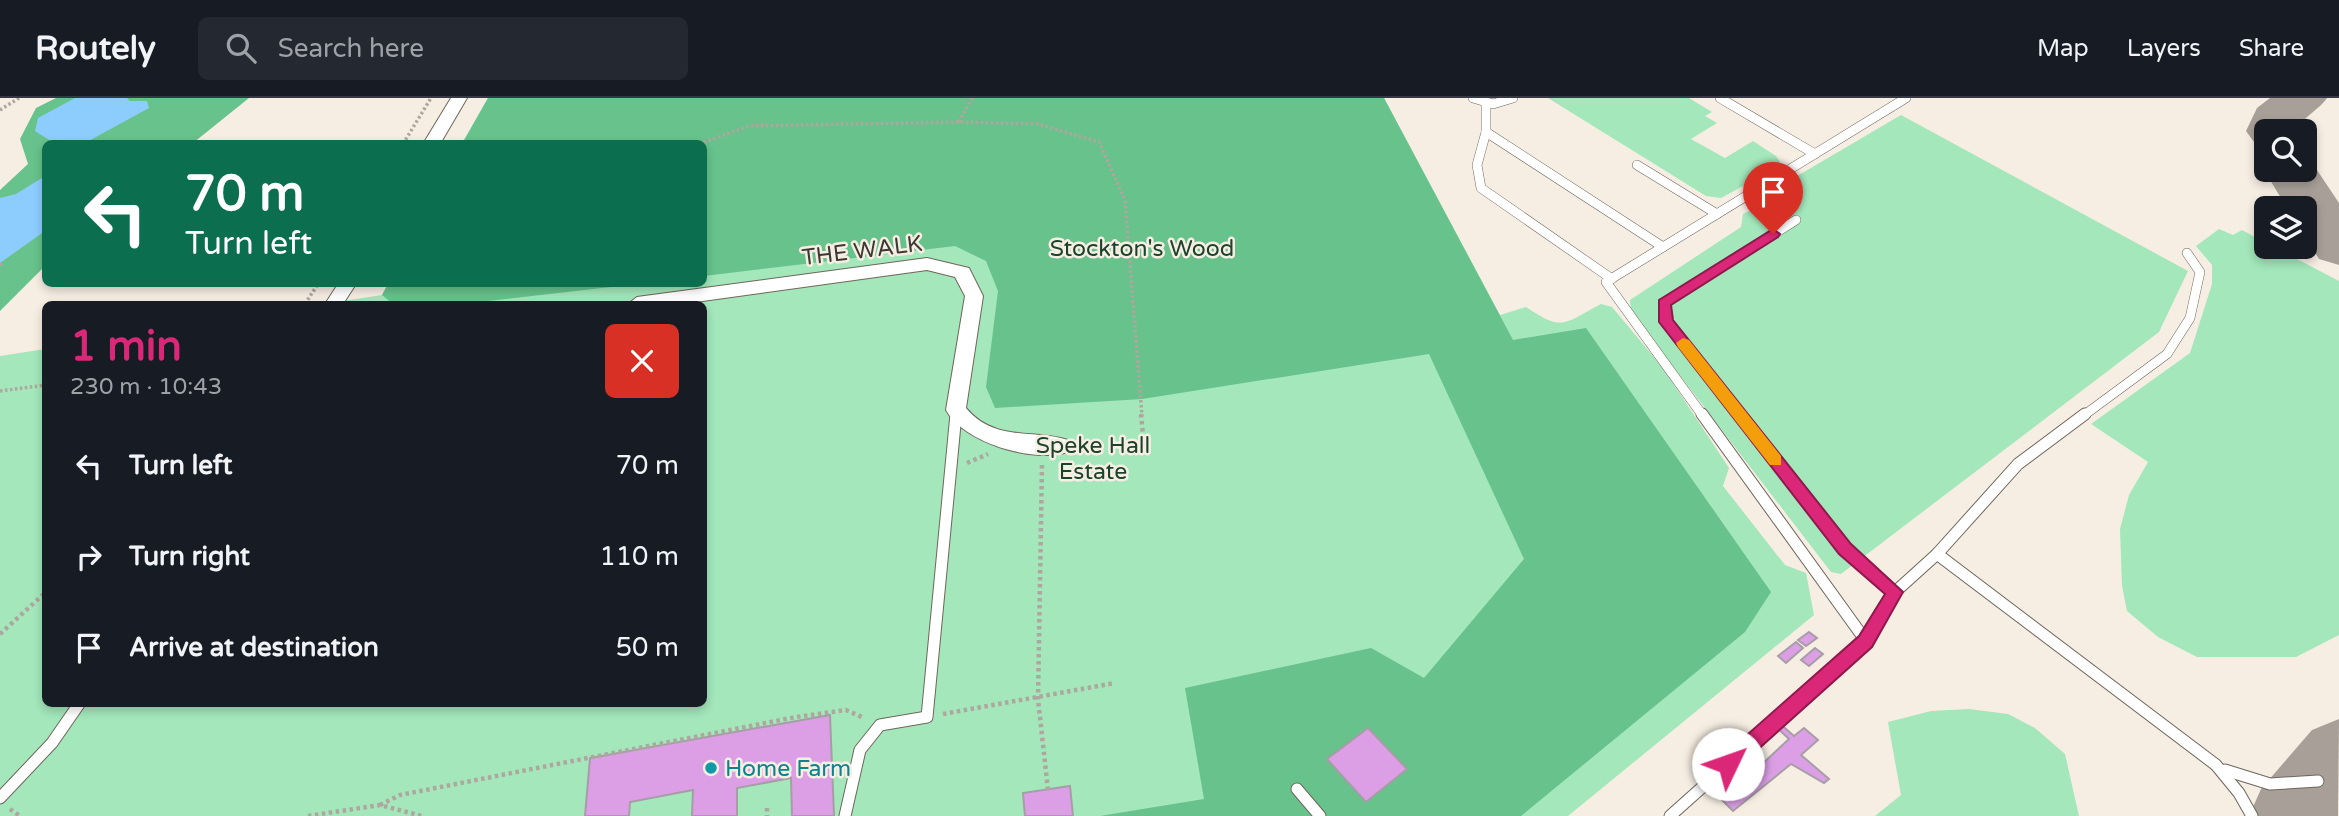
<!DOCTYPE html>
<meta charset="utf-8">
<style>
:root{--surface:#171b24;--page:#242831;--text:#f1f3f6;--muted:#9ea1a6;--line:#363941;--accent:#db2777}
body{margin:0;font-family:"Varela Round",sans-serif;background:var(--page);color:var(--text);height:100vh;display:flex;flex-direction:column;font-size:26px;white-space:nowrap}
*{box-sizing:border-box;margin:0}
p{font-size:23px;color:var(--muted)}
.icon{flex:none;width:38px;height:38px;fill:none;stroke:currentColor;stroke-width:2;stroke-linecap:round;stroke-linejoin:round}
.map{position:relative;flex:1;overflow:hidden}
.panel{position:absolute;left:42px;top:203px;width:665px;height:406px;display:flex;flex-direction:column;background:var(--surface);border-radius:10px;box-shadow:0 4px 10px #0003}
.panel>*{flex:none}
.banner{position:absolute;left:42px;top:42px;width:665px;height:147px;border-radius:10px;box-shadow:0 4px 10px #0003;background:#0b6e4f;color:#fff;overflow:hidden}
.controls{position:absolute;left:2254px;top:21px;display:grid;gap:14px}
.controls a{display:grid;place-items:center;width:63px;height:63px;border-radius:10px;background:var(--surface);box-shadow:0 4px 10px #0003;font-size:35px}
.pin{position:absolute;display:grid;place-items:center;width:60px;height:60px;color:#fff;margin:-72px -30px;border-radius:50% 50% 50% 0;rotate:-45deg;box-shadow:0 0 7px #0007}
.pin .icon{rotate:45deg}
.me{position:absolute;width:77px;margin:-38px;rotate:48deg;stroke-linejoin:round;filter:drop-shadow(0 0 5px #0008)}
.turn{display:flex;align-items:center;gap:24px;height:147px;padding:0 28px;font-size:32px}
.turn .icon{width:91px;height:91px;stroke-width:2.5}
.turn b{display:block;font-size:49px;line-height:60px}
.round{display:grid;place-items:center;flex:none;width:74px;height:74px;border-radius:10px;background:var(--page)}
.head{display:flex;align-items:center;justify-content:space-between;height:119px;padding:0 28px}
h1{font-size:42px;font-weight:700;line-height:52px;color:var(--accent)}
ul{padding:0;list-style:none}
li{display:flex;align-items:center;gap:21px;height:91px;padding:0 28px}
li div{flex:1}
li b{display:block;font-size:26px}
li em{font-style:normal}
header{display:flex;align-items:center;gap:42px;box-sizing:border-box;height:98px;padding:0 35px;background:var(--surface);border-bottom:2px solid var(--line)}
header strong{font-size:33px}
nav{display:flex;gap:38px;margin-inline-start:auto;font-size:24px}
.search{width:490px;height:63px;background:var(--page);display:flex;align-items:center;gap:18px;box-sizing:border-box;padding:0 24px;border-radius:10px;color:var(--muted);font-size:26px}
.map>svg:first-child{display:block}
.green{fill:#a3e7bb}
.forest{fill:#67c28b}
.water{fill:#8dcdfe}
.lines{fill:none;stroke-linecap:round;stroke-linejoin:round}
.taxiway{fill:#a8a098;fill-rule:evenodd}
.building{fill:#dc9fe6;stroke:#a69da7;stroke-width:2}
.lane-far1-casing{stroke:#6e665c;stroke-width:10}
.lane-casing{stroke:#6e665c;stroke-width:13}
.street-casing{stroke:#6e665c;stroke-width:2}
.path-far1{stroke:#aea79f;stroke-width:3.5;stroke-dasharray:2.5 2.5;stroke-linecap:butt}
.path{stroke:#aea79f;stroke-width:4.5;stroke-dasharray:3.5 3.5;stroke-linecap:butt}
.lane-far1{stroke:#fff;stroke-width:9}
.lane{stroke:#fff;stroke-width:11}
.street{fill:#fff;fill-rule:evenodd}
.route{fill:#db2777;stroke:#8e194d;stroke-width:2}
.slow{fill:#f59e0b}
.culture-dot{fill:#0f9aa8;stroke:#f7eee3;stroke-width:2.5}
.labels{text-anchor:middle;stroke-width:5;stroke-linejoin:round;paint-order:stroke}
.park-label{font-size:23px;fill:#1b422b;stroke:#f7eee3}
.street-label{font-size:23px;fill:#3c3834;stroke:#f7eee3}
.culture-label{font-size:23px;fill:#0d838f;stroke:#f7eee3;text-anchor:start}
</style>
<header>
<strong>Routely</strong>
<div class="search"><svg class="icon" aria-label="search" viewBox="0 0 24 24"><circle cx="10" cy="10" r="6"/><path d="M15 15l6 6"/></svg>Search here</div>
<nav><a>Map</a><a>Layers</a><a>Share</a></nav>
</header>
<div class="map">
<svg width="2339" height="718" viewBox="0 0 2339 718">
<rect width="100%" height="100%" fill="#f7eee3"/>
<g class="green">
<path d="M488,0H1384L1500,217L1526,209C1563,234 1563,226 1601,206L1612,209L1663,270L1729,370L1723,388L1785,467L1806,475L1814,517L1568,718H1514L1642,496L1297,718H0V258L45,251L46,606H704V206H322L382,197L388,186H704V46L462,45Z"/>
<polygon points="1548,0 1689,0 1712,14 1705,18 1717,25 1691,41 1725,60 1753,43 1776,58 1782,67 1721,100 1706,98"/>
<polygon points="1901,17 2188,173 2159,234 1841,476 1831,474 1648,236 1631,212 1630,202 1741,129 1743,116 1769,103 1770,94"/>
<polygon points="2219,131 2233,137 2242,132 2266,145 2266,149 2274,149 2339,183 2339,537 2296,559 2197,559 2158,539 2127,513 2122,488 2120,431 2129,397 2148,364 2091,326 2190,255 2212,186 2212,167 2196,148"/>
<polygon points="1969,611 2008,616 2035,630 2065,656 2079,718 1875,718 1901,697 1888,624 1931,613"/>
</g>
<g class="forest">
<polygon points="56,0 249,0 193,45 46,46 45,168 0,213 0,92 28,66 20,41 36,10"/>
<polygon points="488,0 1384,0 1513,242 1586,230 1771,494 1745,534 1521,718 1100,718 1204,701 1185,590 1371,550 1424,580 1524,461 1429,256 1142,301 995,310 986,289 998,193 986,163 955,148 704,178 704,46 462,46"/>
<polygon points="388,186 637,186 462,206 393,206 382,197"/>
</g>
<g class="water">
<polygon points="75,0 127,0 130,3 147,3 149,10 85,45 54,45 35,33 38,20"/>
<polygon points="45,78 45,133 0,165 0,100 16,96"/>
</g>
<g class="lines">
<g class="taxiway">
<path d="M2270,0H2327C2319,12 2301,20 2297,33H2266V47L2254,44L2246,33L2257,10Z"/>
<polygon points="2305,59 2309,60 2339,105 2339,167 2319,161 2305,138 2305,110 2287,110 2264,72 2266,68 2266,72 2305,72"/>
<polygon points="2339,621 2338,718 2249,718 2261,691 2312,632"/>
</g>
</g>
<g class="building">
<polygon points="1809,534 1817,540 1806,548 1798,542"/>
<polygon points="1796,544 1803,550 1786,565 1778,558"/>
<polygon points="1815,550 1823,556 1809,568 1801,562"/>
<polygon points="830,617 834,718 792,718 791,680 737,690 737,718 692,718 693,692 630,704 629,718 585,718 590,660"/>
<polygon points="1778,624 1794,638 1804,630 1818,642 1801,657 1829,681 1824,685 1791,666 1733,713 1722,702 1741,685 1732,676 1736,672 1746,681 1789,641 1774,627"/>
<polygon points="1368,630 1407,671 1366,704 1327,661"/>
<polygon points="1070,688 1073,718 1025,718 1023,695"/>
</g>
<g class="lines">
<g class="lane-far1-casing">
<g id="lane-far1">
<polyline points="1473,0 1493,6 1513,0"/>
<polyline points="1720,0 1815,56"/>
<polyline points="1486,5 1486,34 1477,67 1481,90 1612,181"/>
<polyline points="1486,34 1663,149"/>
<polyline points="1637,67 1717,116"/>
<polyline points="955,318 956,312"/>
<polyline points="1703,318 1606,184 1906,0"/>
<polyline points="1740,318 1666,224 1664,205 1796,122"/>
<polyline points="2083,318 2167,256 2190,220 2200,174 2187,155"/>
</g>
</g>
<g class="lane-casing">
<g id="lane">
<polyline points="1702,316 1866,543"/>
<polyline points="1937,456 2018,366 2085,316"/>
<polyline points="1895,494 1937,456 2216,667 2239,695 2252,718"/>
<polyline points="2225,672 2270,686 2318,683"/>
<polyline points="1297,691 1320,718"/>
<polyline points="0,700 52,645 79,606"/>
<polyline points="845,718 860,652 880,627 927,619 956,316"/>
<polyline points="1670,718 1866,543 1895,494 1845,451 1739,316"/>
</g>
</g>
<g class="street-casing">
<g id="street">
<polygon points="451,0 467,0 440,46 423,46"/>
<path d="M927,160L969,170L983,198L966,310C994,344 1033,331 1068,342L1071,348L1068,354C1033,365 964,345 946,312L965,198L955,179L927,172L681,206H628L637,199Z"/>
<polygon points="338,186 356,186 343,206 325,206"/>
</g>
</g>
<g class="path-far1">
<polyline points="0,12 19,0"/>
<polyline points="959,24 972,0"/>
<polyline points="403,46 431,0"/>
<polyline points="699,46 749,28 959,24 1038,26 1099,44 1125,102 1142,318"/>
<polyline points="0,167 3,164"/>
<polyline points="305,206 318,186"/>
<polyline points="0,293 46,287"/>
</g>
<g class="path">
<polyline points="1141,316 1143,337"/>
<polyline points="967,365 988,356"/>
<polyline points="1042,367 1038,601 1048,692"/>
<polyline points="0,536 46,494"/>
<polyline points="943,616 1115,585"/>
<polyline points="380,707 400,697 796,619 846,612 864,620"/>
<polyline points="767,710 767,718"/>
<polyline points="10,711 20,718"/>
<polyline points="308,718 380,707 422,718"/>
</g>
<use href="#lane-far1" class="lane-far1"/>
<use href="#lane" class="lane"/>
<use href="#street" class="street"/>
</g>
<polygon class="route" points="1773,131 1780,136 1778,139 1671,207 1673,222 1851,446 1903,494 1872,549 1735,672 1728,674 1722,672 1719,666 1722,659 1859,538 1885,496 1839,456 1659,224 1659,202"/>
<polygon class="slow" points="1683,240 1689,242 1781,358 1781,367 1770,367 1678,249 1676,245"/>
<circle class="culture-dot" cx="711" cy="670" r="7"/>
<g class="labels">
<g class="park-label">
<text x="1142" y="158">Stockton's Wood</text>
<text x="1093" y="355">Speke Hall<tspan x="1093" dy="26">Estate</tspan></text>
</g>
<g class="street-label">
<text transform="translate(862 152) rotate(-7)" y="8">THE WALK</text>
</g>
<g class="culture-label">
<text x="725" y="678">Home Farm</text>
</g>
</g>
</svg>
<div class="controls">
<a><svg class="icon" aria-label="search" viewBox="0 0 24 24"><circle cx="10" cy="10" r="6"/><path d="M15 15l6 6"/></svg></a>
<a><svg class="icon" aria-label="layers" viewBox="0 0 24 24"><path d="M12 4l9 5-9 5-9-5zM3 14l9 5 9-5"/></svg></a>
</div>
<div class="pin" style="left:1773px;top:136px;background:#d93025"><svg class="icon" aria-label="arrive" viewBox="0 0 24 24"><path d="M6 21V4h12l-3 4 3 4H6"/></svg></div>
<svg class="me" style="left:1728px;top:666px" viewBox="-20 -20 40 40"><circle r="19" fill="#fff"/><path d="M0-13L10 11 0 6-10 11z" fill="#db2777"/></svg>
<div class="banner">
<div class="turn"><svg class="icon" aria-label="left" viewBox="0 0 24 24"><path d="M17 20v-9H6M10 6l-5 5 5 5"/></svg><div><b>70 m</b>Turn left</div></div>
</div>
<section class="panel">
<div class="head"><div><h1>1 min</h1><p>230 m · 10:43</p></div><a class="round" style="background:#d93025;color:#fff"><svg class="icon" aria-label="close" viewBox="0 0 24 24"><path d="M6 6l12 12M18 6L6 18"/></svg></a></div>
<ul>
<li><svg class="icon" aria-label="left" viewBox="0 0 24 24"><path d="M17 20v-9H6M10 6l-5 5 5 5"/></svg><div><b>Turn left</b></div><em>70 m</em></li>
<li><svg class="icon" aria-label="right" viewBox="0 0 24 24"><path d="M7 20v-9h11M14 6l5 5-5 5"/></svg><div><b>Turn right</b></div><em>110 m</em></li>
<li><svg class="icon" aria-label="arrive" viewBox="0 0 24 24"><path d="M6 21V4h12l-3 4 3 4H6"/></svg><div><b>Arrive at destination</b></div><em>50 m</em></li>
</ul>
</section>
</div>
